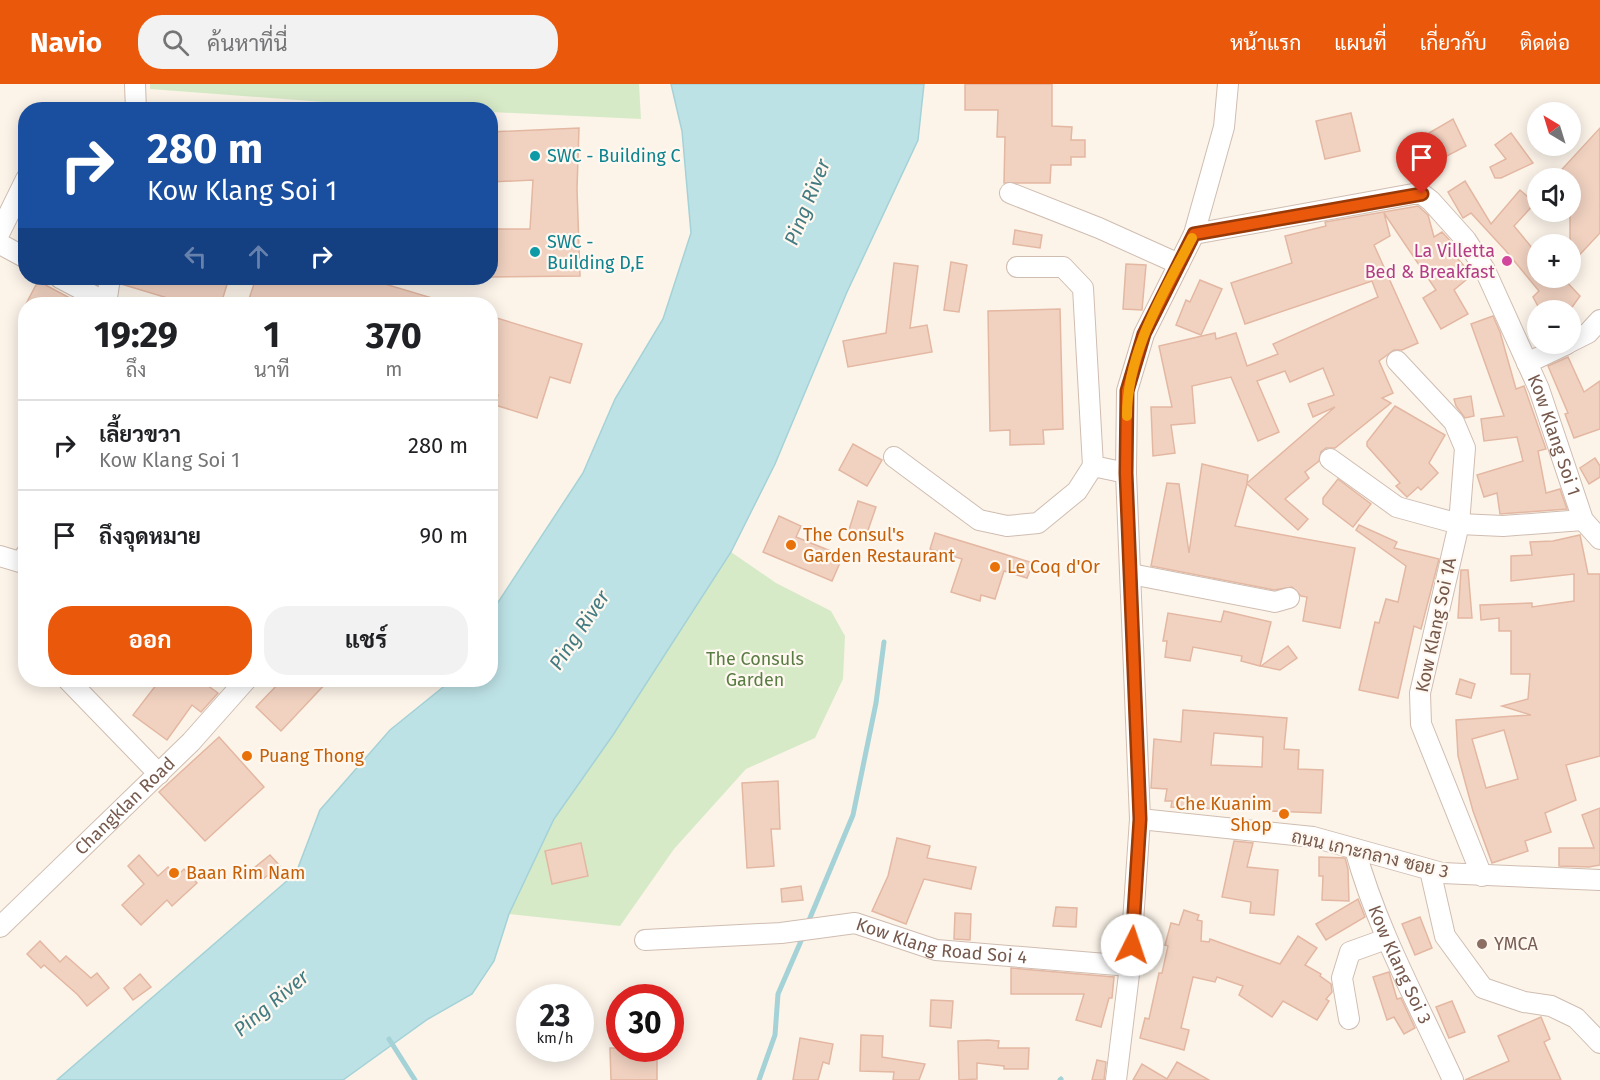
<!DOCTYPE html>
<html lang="th">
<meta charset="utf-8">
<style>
:root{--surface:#fff;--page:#f2f2f2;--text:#202124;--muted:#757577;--line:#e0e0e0;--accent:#ea580c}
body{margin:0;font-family:"Fira Sans",Sarabun,sans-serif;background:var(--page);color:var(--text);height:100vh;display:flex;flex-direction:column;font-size:22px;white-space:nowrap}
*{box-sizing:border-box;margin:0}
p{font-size:20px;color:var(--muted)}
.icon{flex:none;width:33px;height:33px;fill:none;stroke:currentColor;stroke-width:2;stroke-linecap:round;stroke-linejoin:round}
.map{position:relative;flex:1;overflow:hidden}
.sheet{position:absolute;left:18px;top:213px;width:480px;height:390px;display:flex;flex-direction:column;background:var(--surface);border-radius:24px;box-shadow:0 3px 15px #0003}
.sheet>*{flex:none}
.guide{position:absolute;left:18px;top:18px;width:480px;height:183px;border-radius:24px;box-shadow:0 3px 15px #0003;background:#1a4fa0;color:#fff;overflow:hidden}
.needle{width:39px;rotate:322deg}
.fabs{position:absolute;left:1527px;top:18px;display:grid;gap:12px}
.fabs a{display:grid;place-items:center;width:54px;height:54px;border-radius:50%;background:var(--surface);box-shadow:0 3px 15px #0003;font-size:30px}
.speed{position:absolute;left:516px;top:900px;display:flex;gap:12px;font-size:30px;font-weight:700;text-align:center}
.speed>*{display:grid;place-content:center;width:78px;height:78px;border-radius:50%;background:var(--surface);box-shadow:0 3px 15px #0003;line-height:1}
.speed small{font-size:15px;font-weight:400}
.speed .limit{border:9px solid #d22;background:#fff;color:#111}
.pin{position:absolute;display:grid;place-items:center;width:51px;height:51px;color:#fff;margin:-62px -26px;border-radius:50% 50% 50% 0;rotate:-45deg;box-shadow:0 0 6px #0007}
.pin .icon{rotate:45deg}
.me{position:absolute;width:66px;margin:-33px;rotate:4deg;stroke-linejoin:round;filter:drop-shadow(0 0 4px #0008)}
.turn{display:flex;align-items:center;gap:21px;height:126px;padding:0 30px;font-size:27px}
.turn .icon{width:78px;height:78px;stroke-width:2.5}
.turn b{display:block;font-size:42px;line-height:51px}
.lanes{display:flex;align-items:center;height:57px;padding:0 30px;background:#0003;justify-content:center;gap:30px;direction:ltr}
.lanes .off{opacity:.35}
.eta{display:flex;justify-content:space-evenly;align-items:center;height:102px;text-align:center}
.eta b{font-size:36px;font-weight:700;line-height:42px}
.primary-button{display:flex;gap:12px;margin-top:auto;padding:12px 30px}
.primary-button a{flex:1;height:69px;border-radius:24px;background:var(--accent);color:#fff;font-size:24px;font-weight:700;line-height:69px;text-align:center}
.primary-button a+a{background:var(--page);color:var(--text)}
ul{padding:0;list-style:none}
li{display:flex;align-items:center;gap:18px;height:90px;padding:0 30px;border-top:2px solid var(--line)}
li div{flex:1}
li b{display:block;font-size:22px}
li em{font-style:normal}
header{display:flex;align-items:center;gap:36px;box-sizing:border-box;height:84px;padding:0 30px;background:var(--accent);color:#fff}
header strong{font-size:28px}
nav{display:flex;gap:33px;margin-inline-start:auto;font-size:21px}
.search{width:420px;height:54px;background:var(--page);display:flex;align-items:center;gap:15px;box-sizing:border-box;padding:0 21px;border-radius:24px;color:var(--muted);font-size:22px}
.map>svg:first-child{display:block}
.green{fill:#d7eac7}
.water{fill:#bde2e6;stroke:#a4d2d7;stroke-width:1.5}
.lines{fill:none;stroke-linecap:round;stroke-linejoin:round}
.stream{stroke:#a4d2d7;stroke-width:5}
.building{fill:#f1d2c1;stroke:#e3b7a2;stroke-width:1.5;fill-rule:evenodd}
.minor-casing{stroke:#d0bdb1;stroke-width:22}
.minor{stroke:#fff;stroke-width:20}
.route-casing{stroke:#983908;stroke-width:15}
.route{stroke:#ea580c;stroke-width:10}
.slow{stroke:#f59e0b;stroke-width:10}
.culture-dot{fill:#0f9aa8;stroke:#fff8f0;stroke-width:2}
.hotel-dot{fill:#d1479c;stroke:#fff8f0;stroke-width:2}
.food-dot{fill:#e8710a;stroke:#fff8f0;stroke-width:2}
.education-dot{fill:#8d6e63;stroke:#fff8f0;stroke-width:2}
.labels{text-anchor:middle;stroke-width:4.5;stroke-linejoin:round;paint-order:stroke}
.culture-label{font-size:18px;fill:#0d838f;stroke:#fff8f0;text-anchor:start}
.hotel-label{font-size:18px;fill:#b23c85;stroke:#fff8f0;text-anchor:end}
.street-label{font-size:18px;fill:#76594d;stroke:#fff8f0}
.food-label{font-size:18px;fill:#c56008;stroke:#fff8f0;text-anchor:start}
.park-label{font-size:18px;fill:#587c44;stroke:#fff8f0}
.education-label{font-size:18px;fill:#785e54;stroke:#fff8f0;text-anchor:start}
.water-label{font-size:20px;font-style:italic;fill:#437b82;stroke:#fff8f0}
</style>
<header>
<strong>Navio</strong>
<div class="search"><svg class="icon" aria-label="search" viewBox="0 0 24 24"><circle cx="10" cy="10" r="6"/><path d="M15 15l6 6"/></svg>ค้นหาที่นี่</div>
<nav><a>หน้าแรก</a><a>แผนที่</a><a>เกี่ยวกับ</a><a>ติดต่อ</a></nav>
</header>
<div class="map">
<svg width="1600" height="996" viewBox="0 0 1600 996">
<rect width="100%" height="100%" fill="#fcf4e9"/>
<g class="green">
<polygon points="150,0 639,0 641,35 491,28 490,26 390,23 150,5"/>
<polygon points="731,468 776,499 831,527 845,552 843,595 815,654 746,685 674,765 620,842 509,830 554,735 613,651"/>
</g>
<polygon class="water" points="671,0 924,0 918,56 847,208 775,380 731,468 613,651 554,735 509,830 494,877 472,910 428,935 343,996 57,996 296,789 320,726 390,646 452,596 490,596 491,529 583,389 615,315 663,235 691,149 682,47"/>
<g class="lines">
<g class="stream">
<polyline points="807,841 853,731 876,619 884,558"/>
<polyline points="389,955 415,996"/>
<polyline points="759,996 775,951 778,910 804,850"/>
<polyline points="1060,996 1061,995"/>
</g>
</g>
<g class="building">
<polygon points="965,0 1052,0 1052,42 1072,43 1071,56 1085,56 1085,73 1071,73 1071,81 1051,81 1050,99 1004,99 1005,53 997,53 998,26 965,26"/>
<polygon points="1351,29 1360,67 1325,75 1316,37"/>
<polygon points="1453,35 1466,62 1445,73 1441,64 1427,72 1417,56"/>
<polygon points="579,44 577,105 580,192 490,193 490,145 530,145 533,96 490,98 490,48"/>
<polygon points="1600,44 1600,149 1570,181 1570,94 1554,94"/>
<polygon points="1511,49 1533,79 1501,94 1495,94 1490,83 1506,75 1495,61"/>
<polygon points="1465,97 1491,140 1520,106 1535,119 1514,142 1538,171 1538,194 1563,194 1580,212 1570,226 1540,226 1533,213 1539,207 1506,167 1471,129 1463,134 1448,108"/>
<polygon points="1418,122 1428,131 1434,153 1442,148 1456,163 1462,172 1458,175 1472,191 1454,206 1468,230 1441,245 1423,214 1436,206 1384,129 1390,152 1374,161 1418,259 1402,266 1394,266 1379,277 1393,309 1382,314 1391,319 1335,364 1326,364 1321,368 1319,377 1305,388 1309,394 1285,415 1308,435 1298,446 1247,400 1235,442 1355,464 1340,544 1303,537 1307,513 1301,512 1292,503 1274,506 1151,482 1167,399 1179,400 1189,469 1202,380 1248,391 1247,399 1335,323 1313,333 1308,320 1334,311 1323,284 1290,298 1285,287 1257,297 1279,348 1258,357 1231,293 1192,302 1195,339 1171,341 1175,369 1153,372 1151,323 1172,323 1159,262 1215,249 1216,255 1236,249 1247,282 1278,270 1273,260 1378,213 1372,197 1245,240 1231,199 1292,179 1285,152 1326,142 1325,138"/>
<polygon points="1015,146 1042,151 1040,164 1013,160"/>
<polygon points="951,178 967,181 959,228 944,226"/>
<polygon points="894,179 918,182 910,244 927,241 932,268 848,283 843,257 886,249"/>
<polygon points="1126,180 1146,181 1142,226 1123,225"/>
<polygon points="122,194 229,194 221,220 181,220 181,218 121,200"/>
<polygon points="256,194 365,194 442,217 442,220 267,220 249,215"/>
<polygon points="1200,196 1222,205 1201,251 1176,241 1186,216 1190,218"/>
<polygon points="38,197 81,220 26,220"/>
<polygon points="1060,225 1063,345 1043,346 1044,360 1010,361 1010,346 990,347 988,227"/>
<polygon points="490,232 582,260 570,299 550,293 537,334 495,321 498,311 490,308"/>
<polygon points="1493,232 1500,248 1516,305 1524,302 1546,365 1538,367 1546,409 1560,405 1567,425 1500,430 1497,409 1484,413 1477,391 1523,377 1517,353 1484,357 1481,335 1504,332 1471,240"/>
<polygon points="1568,273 1584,308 1600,297 1600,345 1574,354 1565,330 1568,329 1548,282"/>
<polygon points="1471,312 1474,332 1465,334 1456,322 1454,315"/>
<polygon points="1395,322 1445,351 1429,379 1438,389 1421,406 1418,403 1407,413 1396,402 1400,399 1367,362 1367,358"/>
<polygon points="853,360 882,376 867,402 839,386"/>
<polygon points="1595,374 1600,382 1600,393 1589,400 1580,384"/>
<polygon points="1338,395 1371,420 1353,443 1323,420 1323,414"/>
<polygon points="858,417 876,423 865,455 848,449"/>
<polygon points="779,432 801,442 796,453 843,472 832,497 763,468"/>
<polygon points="1359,441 1397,458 1394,464 1439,475 1421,545 1414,542 1398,614 1359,606 1375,538 1379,539 1386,515 1398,518 1406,482 1356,446"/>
<polygon points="935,449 1033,479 1027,494 1004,487 995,515 981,511 980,517 951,508 962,475 930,465"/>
<path d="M1580,451L1588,490H1600V672L1566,681L1576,716L1545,729L1551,748L1525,757L1528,767L1492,779L1473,727L1458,672L1456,636L1531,631L1502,622L1528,615L1530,590H1511V547H1499V534L1481,536L1480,521L1532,519V523L1574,517V490L1511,497V472L1532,471L1530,458L1553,457ZM1504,646L1518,695L1486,704L1472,655Z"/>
<polygon points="1461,486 1468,486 1472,534 1458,534"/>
<polygon points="1224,527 1271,538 1260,582 1241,577 1242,572 1193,563 1190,577 1165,573 1167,557 1163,557 1168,529 1221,538"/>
<polygon points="1288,562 1297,574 1280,586 1261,582"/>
<polygon points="1460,595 1475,600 1471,614 1456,610"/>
<polygon points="160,596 200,596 218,609 201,628 192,621 167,656 133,631"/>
<polygon points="282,596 329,596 281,647 256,623"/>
<path d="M1183,626L1287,634L1284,665L1299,666L1298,685L1323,686L1321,729L1171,723L1172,717H1165L1167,705L1151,704L1154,655L1181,658ZM1214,649L1263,653L1262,683L1211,681Z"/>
<polygon points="219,653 264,703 205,757 159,708"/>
<polygon points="778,697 780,745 771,745 774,782 747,784 742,699"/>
<polygon points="1600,724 1600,781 1589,783 1559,782 1559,764 1594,764 1582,731"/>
<polygon points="897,754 930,762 927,774 976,783 971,805 924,795 906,840 872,827 888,792"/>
<polygon points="1234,757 1253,759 1247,783 1278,786 1274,831 1250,829 1251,818 1222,813"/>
<polygon points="581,759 588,792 552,800 545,767"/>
<polygon points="139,771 158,792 168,783 176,793 184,785 197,799 172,822 167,816 141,841 122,821 144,800 128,782"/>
<polygon points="270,771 280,782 263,795 254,784"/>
<polygon points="1319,773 1345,774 1348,785 1349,817 1322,816 1323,792 1319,792"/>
<polygon points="801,802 803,816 782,818 781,805"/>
<polygon points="1358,815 1365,833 1326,856 1316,840"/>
<polygon points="1056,823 1077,824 1076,843 1053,842"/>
<polygon points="1184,826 1199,831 1197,836 1202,837 1201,857 1209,858 1210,855 1280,880 1298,852 1317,864 1305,881 1321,890 1320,892 1331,900 1332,908 1326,915 1329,917 1317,936 1283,917 1272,933 1239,911 1243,902 1217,893 1215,898 1193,893 1181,944 1189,946 1184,966 1140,954 1145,934 1149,935 1159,889 1162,889 1168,862 1165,861 1171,839 1179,841"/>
<polygon points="955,829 971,830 970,856 954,855"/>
<polygon points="1420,833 1432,864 1415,871 1402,840"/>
<polygon points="40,857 60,878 66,872 91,894 97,889 109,904 87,922 78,911 44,881 41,884 27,870"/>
<polygon points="1011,884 1114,893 1112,914 1109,914 1101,943 1076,936 1084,910 1011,910"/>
<polygon points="1389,888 1397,915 1401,914 1415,944 1404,950 1394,933 1387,936 1373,893"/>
<polygon points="140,890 151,903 133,916 124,904"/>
<polygon points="931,916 953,917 951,944 930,942"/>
<polygon points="1452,917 1465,948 1449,954 1436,923"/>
<polygon points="1541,933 1550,955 1544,958 1561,996 1465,996 1509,977 1498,952"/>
<polygon points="861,951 883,952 882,973 925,980 919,996 893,996 894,988 860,987"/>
<polygon points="800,954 833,960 829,980 823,978 818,996 793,996"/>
<polygon points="988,956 999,957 998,964 1029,964 1028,985 1004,985 1004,982 977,979 977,995 959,996 958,957"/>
<polygon points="610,964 657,964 657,996 611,996"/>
<polygon points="1097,976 1106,978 1104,996 1092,996"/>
<polygon points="1177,978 1209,996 1133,996 1142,980 1167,995"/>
</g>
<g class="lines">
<g class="minor-casing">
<g id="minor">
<polyline points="135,0 136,26"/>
<polyline points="1010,109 1099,144 1179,180"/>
<polyline points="0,148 26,95"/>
<path id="s1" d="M1194,150L1413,110H1422L1431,117L1466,156L1485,186L1539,305L1583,436L1600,455"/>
<polyline points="0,160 26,174"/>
<polyline points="1017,183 1063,183 1083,204 1093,382 1126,389"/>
<polyline points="60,194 109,220"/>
<polyline points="106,220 110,194"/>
<polyline points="1570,258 1588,249 1600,236"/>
<polyline points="1397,277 1454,338 1465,364 1459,440 1420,609 1421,640 1482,792"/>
<polyline points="1527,279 1567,260"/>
<polyline points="894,373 979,436 1007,442 1038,439 1077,407 1093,382"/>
<polyline points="1330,375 1397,423 1459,440 1503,442 1583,436"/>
<polyline points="0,472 23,479 26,470"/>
<polyline points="1131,490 1275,518 1289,514"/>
<polyline points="68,596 159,690"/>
<polyline points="1140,735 1313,753 1442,789 1600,796"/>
<path id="s2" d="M1355,765C1377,846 1418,919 1453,996"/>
<polyline points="1430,786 1445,852 1483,904 1524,918 1551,922 1576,934 1600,959"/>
<path id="s3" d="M0,843L191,658L246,596"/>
<path id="s4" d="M645,856L781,849L855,839L936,866L1130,882"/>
<polyline points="1349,935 1342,894 1350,868 1386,855"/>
<polyline points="1116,996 1130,882 1140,735 1126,389 1127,307 1144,250 1194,150 1224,43 1228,0"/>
</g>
</g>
<use href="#minor" class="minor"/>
</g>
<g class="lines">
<g class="route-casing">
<polyline id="route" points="1132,861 1140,735 1126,389 1127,307 1144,250 1194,150 1422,110"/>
</g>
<use href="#route" class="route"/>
<path class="slow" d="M1127,332C1127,268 1163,210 1192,154"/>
</g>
<g class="culture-dot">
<circle cx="535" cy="72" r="6"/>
<circle cx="535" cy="168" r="6"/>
</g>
<circle class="hotel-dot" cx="1507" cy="177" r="6"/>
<g class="food-dot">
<circle cx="791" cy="461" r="6"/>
<circle cx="995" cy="483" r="6"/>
<circle cx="247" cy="672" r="6"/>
<circle cx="1284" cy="730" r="6"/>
<circle cx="174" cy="789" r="6"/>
</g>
<circle class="education-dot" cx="1482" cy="860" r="6"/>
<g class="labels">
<g class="culture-label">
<text x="547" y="78">SWC - Building C</text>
<text x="547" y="164">SWC -<tspan x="547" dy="21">Building D,E</tspan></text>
</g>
<g class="hotel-label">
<text x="1495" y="173">La Villetta<tspan x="1495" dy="21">Bed &amp; Breakfast</tspan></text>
</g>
<g class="street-label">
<text dy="6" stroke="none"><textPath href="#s1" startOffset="510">Kow Klang Soi 1</textPath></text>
<text transform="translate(1436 541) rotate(-78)" y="6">Kow Klang Soi 1A</text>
<text dy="6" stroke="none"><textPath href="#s3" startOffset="174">Changklan Road</textPath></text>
<text transform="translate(1370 770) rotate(13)" y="6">ถนน เกาะกลาง ซอย 3</text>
<text dy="6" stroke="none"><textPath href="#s4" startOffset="300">Kow Klang Road Soi 4</textPath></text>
<text dy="6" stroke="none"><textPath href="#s2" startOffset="124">Kow Klang Soi 3</textPath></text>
</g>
<g class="food-label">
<text x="803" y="457">The Consul's<tspan x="803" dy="21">Garden Restaurant</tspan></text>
<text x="1007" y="489">Le Coq d'Or</text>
<text x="259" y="678">Puang Thong</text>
<text x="1272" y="726" text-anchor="end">Che Kuanim<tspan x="1272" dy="21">Shop</tspan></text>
<text x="186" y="795">Baan Rim Nam</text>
</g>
<g class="park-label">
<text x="755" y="581">The Consuls<tspan x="755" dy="21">Garden</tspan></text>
</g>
<g class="education-label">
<text x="1494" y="866">YMCA</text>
</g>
<g class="water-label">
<text transform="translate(807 118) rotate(-68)" y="7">Ping River</text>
<text transform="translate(579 546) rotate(-56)" y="7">Ping River</text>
<text transform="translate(271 919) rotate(-40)" y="7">Ping River</text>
</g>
</g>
</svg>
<div class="fabs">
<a><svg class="needle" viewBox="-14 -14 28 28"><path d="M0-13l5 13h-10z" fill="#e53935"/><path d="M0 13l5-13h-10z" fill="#757577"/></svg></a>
<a><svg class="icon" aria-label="sound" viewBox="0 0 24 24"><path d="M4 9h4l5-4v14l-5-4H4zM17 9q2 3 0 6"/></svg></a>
<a>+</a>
<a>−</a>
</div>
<div class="speed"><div>23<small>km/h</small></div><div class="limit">30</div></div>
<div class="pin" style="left:1422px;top:110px;background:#d93025"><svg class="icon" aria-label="arrive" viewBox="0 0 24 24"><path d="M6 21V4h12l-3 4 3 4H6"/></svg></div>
<svg class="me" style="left:1132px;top:861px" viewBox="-20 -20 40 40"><circle r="19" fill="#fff"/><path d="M0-13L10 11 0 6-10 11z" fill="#ea580c"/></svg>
<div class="guide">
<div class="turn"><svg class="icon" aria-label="right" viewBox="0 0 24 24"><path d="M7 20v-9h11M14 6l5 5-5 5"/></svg><div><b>280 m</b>Kow Klang Soi 1</div></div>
<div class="lanes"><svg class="icon off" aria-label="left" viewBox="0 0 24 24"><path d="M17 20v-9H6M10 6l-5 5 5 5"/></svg><svg class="icon off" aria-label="ahead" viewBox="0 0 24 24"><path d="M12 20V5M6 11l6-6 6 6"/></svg><svg class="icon" aria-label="right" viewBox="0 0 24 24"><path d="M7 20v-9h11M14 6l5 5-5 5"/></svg></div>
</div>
<section class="sheet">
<div class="eta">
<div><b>19:29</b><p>ถึง</p></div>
<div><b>1</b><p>นาที</p></div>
<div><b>370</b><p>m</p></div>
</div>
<ul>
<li><svg class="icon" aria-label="right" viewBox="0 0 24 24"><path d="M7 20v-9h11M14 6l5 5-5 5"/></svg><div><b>เลี้ยวขวา</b><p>Kow Klang Soi 1</p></div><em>280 m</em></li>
<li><svg class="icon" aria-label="arrive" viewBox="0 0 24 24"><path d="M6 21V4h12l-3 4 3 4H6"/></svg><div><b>ถึงจุดหมาย</b></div><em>90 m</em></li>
</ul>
<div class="primary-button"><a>ออก</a><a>แชร์</a></div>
</section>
</div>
